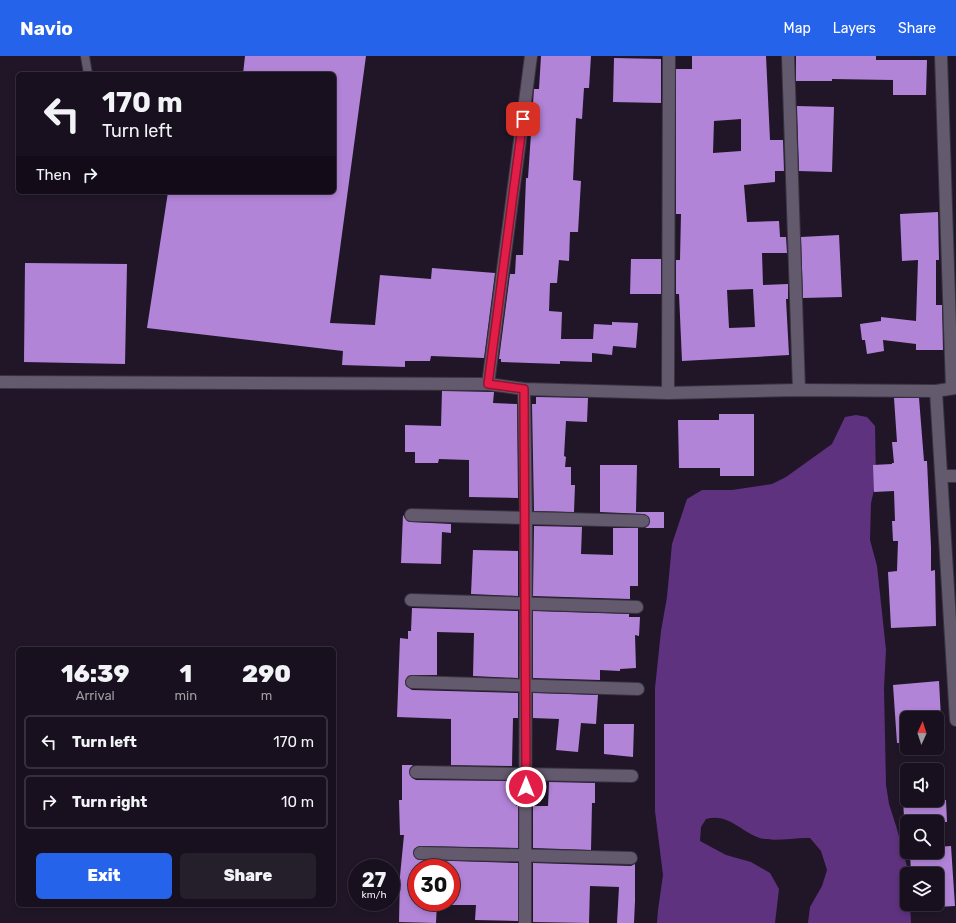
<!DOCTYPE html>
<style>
:root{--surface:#18101e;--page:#251e2b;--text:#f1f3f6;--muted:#9f9da4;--line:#36303c;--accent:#2563eb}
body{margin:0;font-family:Rubik,sans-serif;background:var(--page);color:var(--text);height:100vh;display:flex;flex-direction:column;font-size:15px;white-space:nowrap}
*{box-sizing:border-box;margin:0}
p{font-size:13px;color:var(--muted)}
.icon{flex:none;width:22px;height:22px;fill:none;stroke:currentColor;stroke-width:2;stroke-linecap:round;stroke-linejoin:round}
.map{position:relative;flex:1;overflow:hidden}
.side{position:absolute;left:16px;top:591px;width:320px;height:260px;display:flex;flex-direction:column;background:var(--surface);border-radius:6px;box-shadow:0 2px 6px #0003,0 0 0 1px var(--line)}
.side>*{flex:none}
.banner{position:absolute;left:16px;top:16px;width:320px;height:122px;border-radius:6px;box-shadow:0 2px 6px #0003,0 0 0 1px var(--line);background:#18101e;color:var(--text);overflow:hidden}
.needle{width:26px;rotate:3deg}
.fabs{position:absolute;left:900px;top:655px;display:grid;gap:8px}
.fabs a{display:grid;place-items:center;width:44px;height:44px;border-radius:6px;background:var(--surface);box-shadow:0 2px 6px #0003,0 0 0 1px var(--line);font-size:20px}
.speed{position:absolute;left:348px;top:803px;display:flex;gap:8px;font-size:20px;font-weight:700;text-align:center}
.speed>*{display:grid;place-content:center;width:52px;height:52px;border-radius:50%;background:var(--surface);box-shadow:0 2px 6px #0003,0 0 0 1px var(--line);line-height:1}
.speed small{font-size:10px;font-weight:400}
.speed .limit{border:6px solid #d22;background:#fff;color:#111}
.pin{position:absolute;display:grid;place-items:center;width:34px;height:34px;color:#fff;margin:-17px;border-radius:8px;box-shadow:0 2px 6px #0006}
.me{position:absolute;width:44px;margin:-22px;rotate:0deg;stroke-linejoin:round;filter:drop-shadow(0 0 3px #0008)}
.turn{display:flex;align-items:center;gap:14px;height:84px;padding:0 20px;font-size:18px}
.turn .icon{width:52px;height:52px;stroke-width:2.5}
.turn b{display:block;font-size:28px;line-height:34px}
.then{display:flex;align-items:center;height:38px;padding:0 20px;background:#0003;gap:8px;font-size:15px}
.eta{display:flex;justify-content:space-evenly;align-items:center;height:68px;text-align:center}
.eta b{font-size:24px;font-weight:800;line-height:28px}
.action{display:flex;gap:8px;margin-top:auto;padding:8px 20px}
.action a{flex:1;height:46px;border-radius:6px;background:var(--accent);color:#fff;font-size:16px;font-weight:800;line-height:46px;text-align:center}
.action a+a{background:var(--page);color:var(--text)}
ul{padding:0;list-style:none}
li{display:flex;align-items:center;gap:12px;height:54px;margin:0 8px 6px;padding:0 12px;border:2px solid var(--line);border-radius:6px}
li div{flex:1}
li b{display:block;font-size:15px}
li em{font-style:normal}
header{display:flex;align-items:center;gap:24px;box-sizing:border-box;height:56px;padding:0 20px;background:var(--accent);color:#fff}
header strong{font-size:19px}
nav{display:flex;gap:22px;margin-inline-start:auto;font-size:14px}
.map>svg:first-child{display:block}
.forest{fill:#5f327f}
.building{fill:#b284d8;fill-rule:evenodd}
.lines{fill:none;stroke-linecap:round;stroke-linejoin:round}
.service-casing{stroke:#393340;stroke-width:10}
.minor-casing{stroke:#393340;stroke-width:14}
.service{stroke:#645a6e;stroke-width:8}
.minor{stroke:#645a6e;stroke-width:12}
.route-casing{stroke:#92132f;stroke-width:10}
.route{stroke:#e11d48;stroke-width:7}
</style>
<header>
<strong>Navio</strong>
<nav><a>Map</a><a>Layers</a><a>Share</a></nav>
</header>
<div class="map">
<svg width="956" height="867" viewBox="0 0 956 867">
<rect width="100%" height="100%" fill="#201628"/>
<path class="forest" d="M856,359L867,361L875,370L876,425L871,447L870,484L877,510L886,594L884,632L886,729L889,748L897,773L909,818H907V848H910L911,867H808L810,851L822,830L827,814L821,795L810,782C794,781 772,787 757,781C740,774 727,757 706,763L701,771L700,785L726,799L751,806L770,817L779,833L775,867H657L658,854L663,819L655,755V632L661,575L667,541L672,488L687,443L702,434H732L772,428L786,421L832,388L845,361Z"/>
<g class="building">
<polygon points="245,0 366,0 330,267 375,269 380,219 431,223 432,212 495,217 484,302 431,300 430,305 405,305 405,311 342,309 343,295 147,272 168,136 334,136 334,18 243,18"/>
<polygon points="541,0 591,0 589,32 584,32 582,63 576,62 573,124 581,125 578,176 570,176 569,205 559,204 557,227 550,227 549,255 562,256 561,283 593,283 594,268 612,269 612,266 638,267 636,292 613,290 612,299 592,297 592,306 560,305 560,308 501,306 501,303 499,303 510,218 515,218 516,199 523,199 526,122 528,122 534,33 539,33"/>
<path d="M692,0H766L770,84H783L784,115H775V126L744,129L747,166L779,165L780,181H786L787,197H762L763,229L788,228V243H786L789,299L682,305L679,238H676V204H680L681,158H676V13H692ZM741,63V95L713,97L714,65ZM753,233L755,271L729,272L727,234Z"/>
<polygon points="796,0 876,0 876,4 927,4 926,39 893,39 893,24 832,23 832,25 796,25"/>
<polygon points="614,2 661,3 661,47 613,46"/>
<polygon points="797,50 834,51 832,116 799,115"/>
<polygon points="938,156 939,204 936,204 936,249 942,249 943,294 916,294 916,288 883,284 884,295 867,298 865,284 862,284 860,268 881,265 881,261 916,265 918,204 902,205 900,158"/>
<polygon points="839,179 842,241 803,242 801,181"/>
<polygon points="631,203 661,203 661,238 630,238"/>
<polygon points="25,207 127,208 125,308 24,306"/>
<polygon points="442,335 494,336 493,347 517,348 518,442 469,441 469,404 439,403 438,407 415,407 415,396 405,396 405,369 441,370"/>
<polygon points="536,341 588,342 587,366 566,365 564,400 566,401 565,411 571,411 571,429 575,429 574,456 534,455 532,348 536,348"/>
<polygon points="894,342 919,342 924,405 927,405 931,491 931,515 935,514 936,570 891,572 888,516 897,515 898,485 893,485 892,465 895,465 894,435 874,436 873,409 892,408 892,407 894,407 892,386 897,386"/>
<polygon points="719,358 754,358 754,420 720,420 720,412 679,412 678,364 719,364"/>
<polygon points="600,409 637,409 636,456 664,456 664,472 645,472 649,469 650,465 649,461 644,458 600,456"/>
<polygon points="403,459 407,465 410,466 451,468 451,477 442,476 441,508 401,507"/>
<polygon points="534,470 582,471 581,498 613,499 613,472 638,472 638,530 630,530 630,543 533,540"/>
<polygon points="473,494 518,495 518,540 471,538"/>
<polygon points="412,552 518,555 518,622 473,620 474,577 437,576 437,619 412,619 408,620 405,625 406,630 412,634 518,637 518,662 513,662 512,710 445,709 451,709 451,663 397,661 400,582 408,583 408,575 411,575"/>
<polygon points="533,555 629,558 629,561 640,561 639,580 635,579 636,612 620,613 620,615 600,614 600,624 533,622"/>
<polygon points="939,625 941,662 907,662 907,687 897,687 893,629"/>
<polygon points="533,637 598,639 596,668 581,667 578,696 556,694 559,663 533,662"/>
<polygon points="604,668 634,668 633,701 604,698"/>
<polygon points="402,709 413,709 410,712 409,716 412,722 416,724 514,725 514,744 516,744 516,750 518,750 518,792 420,790 414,793 413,797 416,803 420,804 518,807 518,865 475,864 476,849 451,849 451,812 417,812 417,846 437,846 436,867 399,866 400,820 404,779 400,779 399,744 402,744"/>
<polygon points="549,726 595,727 595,747 592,747 591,794 533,792 533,750 548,750"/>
<polygon points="903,744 946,744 947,766 908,766 908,760 904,761"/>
<polygon points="951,790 955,850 937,851 937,818 911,818 910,796 937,796 937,791"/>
<polygon points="533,807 631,810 635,808 635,845 634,867 617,867 619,831 590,830 589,867 533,866"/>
</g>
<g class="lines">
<g class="service-casing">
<polyline id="service" points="85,0 88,18"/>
</g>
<g class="minor-casing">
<g id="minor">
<polyline points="788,0 799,334"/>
<polyline points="941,0 952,332"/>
<polyline points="0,326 488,328 524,333 668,337 799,334 936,335 956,332"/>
<polyline points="488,328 531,0"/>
<polyline points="524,333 526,462 525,867"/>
<polyline points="936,335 956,664"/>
<polyline points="668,337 669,0"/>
<polyline points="942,420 956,420"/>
<polyline points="411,459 643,465"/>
<polyline points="411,544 637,551"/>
<polyline points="412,626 638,633"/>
<polyline points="416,716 632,720"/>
<polyline points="420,797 631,802"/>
</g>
</g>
<use href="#service" class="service"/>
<use href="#minor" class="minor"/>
</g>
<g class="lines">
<g class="route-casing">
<polyline id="route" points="523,63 488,328 524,333 526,731"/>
</g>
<use href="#route" class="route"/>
</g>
</svg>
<div class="fabs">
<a><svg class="needle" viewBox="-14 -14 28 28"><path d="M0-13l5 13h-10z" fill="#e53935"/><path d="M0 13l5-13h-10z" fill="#9f9da4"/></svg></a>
<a><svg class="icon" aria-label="sound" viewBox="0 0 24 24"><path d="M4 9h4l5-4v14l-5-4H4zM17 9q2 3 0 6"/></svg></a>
<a><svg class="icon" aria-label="search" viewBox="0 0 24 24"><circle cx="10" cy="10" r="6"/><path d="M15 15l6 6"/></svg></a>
<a><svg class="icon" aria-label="layers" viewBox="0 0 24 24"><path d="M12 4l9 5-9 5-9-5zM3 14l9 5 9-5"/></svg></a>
</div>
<div class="speed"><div>27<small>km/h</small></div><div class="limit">30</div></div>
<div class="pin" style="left:523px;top:63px;background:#d93025"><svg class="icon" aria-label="arrive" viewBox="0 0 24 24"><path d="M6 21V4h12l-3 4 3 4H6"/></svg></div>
<svg class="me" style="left:526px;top:731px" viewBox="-20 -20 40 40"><circle r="17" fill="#e11d48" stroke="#fff" stroke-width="3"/><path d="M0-11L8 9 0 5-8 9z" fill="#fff"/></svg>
<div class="banner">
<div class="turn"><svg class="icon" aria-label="left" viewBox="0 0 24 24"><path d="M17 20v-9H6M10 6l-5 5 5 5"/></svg><div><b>170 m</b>Turn left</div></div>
<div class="then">Then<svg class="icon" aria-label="right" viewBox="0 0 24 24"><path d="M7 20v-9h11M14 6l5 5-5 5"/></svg></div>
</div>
<section class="side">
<div class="eta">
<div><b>16:39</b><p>Arrival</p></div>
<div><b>1</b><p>min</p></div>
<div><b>290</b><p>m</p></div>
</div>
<ul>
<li><svg class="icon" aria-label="left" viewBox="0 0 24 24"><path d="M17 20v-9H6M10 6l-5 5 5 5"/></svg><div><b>Turn left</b></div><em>170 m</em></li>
<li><svg class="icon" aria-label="right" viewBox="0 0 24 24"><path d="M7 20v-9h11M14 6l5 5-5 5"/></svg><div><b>Turn right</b></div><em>10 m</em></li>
</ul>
<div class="action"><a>Exit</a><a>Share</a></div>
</section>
</div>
